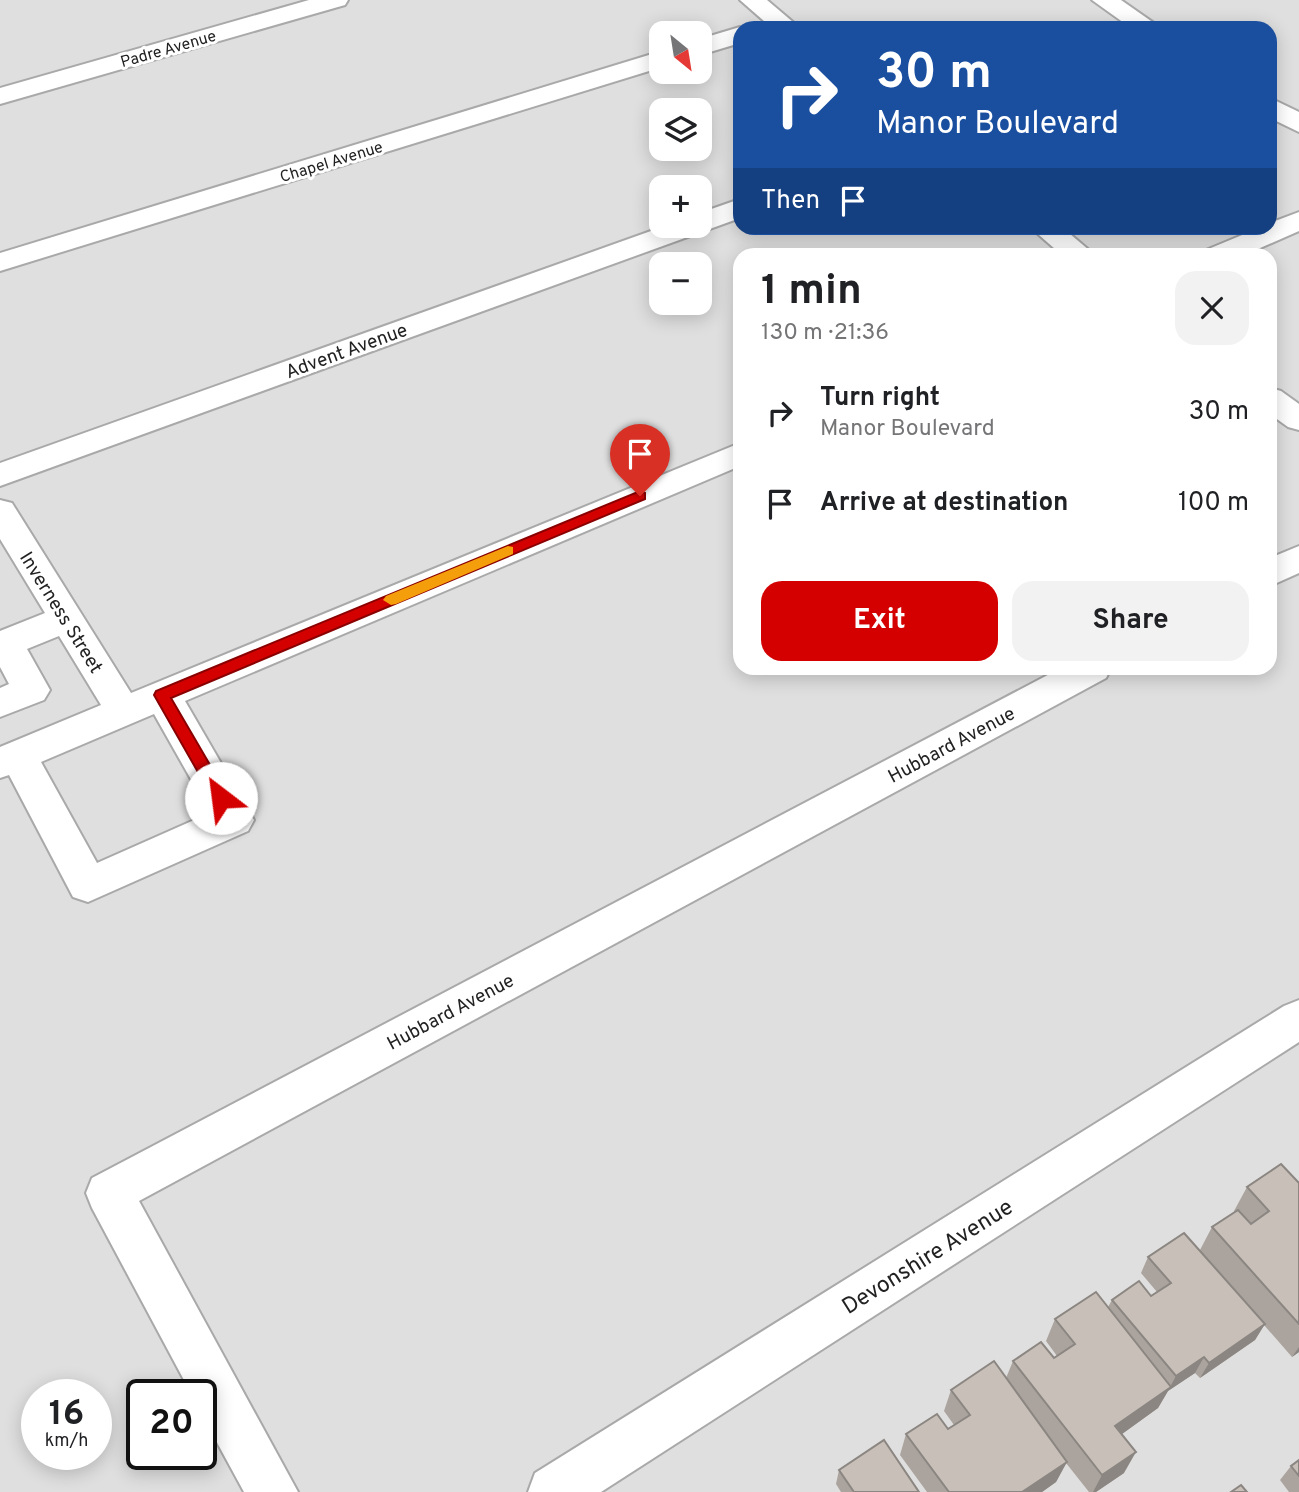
<!DOCTYPE html>
<meta charset="utf-8">
<style>
:root{--surface:#fff;--page:#f2f2f2;--text:#202124;--muted:#757577;--accent:#d40000}
body{margin:0;font-family:Overpass,sans-serif;background:var(--page);color:var(--text);height:100vh;display:flex;flex-direction:column;font-size:26px;white-space:nowrap}
*{box-sizing:border-box;margin:0}
p{font-size:23px;color:var(--muted)}
.icon{flex:none;width:38px;height:38px;fill:none;stroke:currentColor;stroke-width:2;stroke-linecap:round;stroke-linejoin:round}
.map{position:relative;flex:1;overflow:hidden}
.panel{position:absolute;left:733px;top:248px;width:544px;height:427px;display:flex;flex-direction:column;background:var(--surface);border-radius:21px;box-shadow:0 4px 18px #0003}
.panel>*{flex:none}
.banner{position:absolute;left:733px;top:21px;width:544px;height:214px;border-radius:21px;box-shadow:0 4px 18px #0003;background:#1a4fa0;color:#fff;overflow:hidden}
.needle{width:46px;rotate:150deg}
.controls{position:absolute;left:649px;top:21px;display:grid;gap:14px}
.controls a{display:grid;place-items:center;width:63px;height:63px;border-radius:14px;background:var(--surface);box-shadow:0 4px 18px #0003;font-size:35px}
.speed{position:absolute;left:21px;top:1379px;display:flex;gap:14px;font-size:35px;font-weight:700;text-align:center}
.speed>*{display:grid;place-content:center;width:91px;height:91px;border-radius:50%;background:var(--surface);box-shadow:0 4px 18px #0003;line-height:1}
.speed small{font-size:18px;font-weight:400}
.speed .limit{border:4px solid #111;border-radius:10px;background:#fff;color:#111}
.pin{position:absolute;display:grid;place-items:center;width:60px;height:60px;color:#fff;margin:-72px -30px;border-radius:50% 50% 50% 0;rotate:-45deg;box-shadow:0 0 7px #0007}
.pin .icon{rotate:45deg}
.me{position:absolute;width:77px;margin:-38px;rotate:330deg;stroke-linejoin:round;filter:drop-shadow(0 0 5px #0008)}
.turn{display:flex;align-items:center;gap:24px;height:147px;padding:0 28px;font-size:32px}
.turn .icon{width:91px;height:91px;stroke-width:2.5}
.turn b{display:block;font-size:49px;line-height:60px}
.then{display:flex;align-items:center;height:66px;padding:0 28px;background:#0003;gap:14px;font-size:26px}
.round{display:grid;place-items:center;flex:none;width:74px;height:74px;border-radius:21px;background:var(--page)}
.head{display:flex;align-items:center;justify-content:space-between;height:119px;padding:0 28px}
h1{font-size:42px;font-weight:700;line-height:52px}
.primary-button{display:flex;gap:14px;margin-top:auto;padding:14px 28px}
.primary-button a{flex:1;height:80px;border-radius:21px;background:var(--accent);color:#fff;font-size:28px;font-weight:700;line-height:80px;text-align:center}
.primary-button a+a{background:var(--page);color:var(--text)}
ul{padding:0;list-style:none}
li{display:flex;align-items:center;gap:21px;height:91px;padding:0 28px}
li div{flex:1}
li b{display:block;font-size:26px}
li em{font-style:normal}
.map>svg:first-child{display:block}
.residential{fill:#e0dfdf;fill-rule:evenodd}
.lines{fill:none;stroke-linecap:round;stroke-linejoin:round}
.minor-casing{stroke:#a9a9a9;stroke-width:4}
.minor{fill:#fff;fill-rule:evenodd}
.wall{fill:#aba49e}
.shaded-wall{fill:#8b8681}
.building{fill:#c7bfb8;stroke:#8b8681;stroke-width:2}
.route{fill:#d40000;stroke:#8a0000;stroke-width:2}
.slow{fill:#f59e0b}
.labels{text-anchor:middle;stroke-width:6;stroke-linejoin:round;paint-order:stroke}
.far-street-label{font-size:16px;fill:#222;stroke:#fff}
.street-label{font-size:19px;fill:#222;stroke:#fff}
.near-street-label{font-size:23px;fill:#222;stroke:#fff}
</style>
<div class="map">
<svg width="1299" height="1492" viewBox="0 0 1299 1492">
<rect width="100%" height="100%" fill="#f2efe9"/>
<path class="residential" d="M0,0H1299V1492H0ZM740,28H1270V228H740ZM662,33H700V72H662ZM662,110H700V149H662ZM662,187H700V226H662ZM740,256H1270V668H740ZM662,264H700V303H662ZM37,1395H96V1454H37ZM142,1395H201V1454H142Z"/>
<g class="lines">
<g class="minor-casing">
<g id="minor">
<polygon points="309,0 348,0 345,5 0,104 0,88"/>
<polygon points="740,0 767,0 800,28 772,28"/>
<polygon points="1092,0 1121,0 1161,28 1131,28"/>
<polygon points="740,27 740,43 700,55 700,39"/>
<polygon points="662,51 662,67 0,271 0,253"/>
<polygon points="1270,98 1299,112 1299,132 1270,118"/>
<polygon points="740,199 740,218 0,486 0,463 665,226 700,226 700,213"/>
<polygon points="1299,212 1299,231 1242,256 1202,256 1206,250 1259,228 1270,228 1270,223"/>
<polygon points="1031,228 1063,228 1096,256 1063,256"/>
<polygon points="1270,388 1281,391 1299,404 1299,430 1288,427 1270,414"/>
<path d="M740,443V466L185,701L254,820L248,831L88,902L73,897L9,775L0,778V747L101,705L59,636L27,649L50,690L44,700L0,717V688L9,684L0,667V631L45,613L0,539V500L12,503L131,693ZM154,714L210,813L97,863L41,762Z"/>
<polygon points="1299,546 1299,573 1270,586 1270,558"/>
<polygon points="1061,668 1111,668 1106,678 139,1201 298,1492 244,1492 201,1413 201,1395 192,1395 92,1208 86,1193 92,1178"/>
<polygon points="1299,1000 1299,1042 601,1492 528,1492 535,1473 1284,1006"/>
</g>
</g>
<use href="#minor" class="minor"/>
</g>
<g class="wall">
<polygon points="1299,1183 1299,1352 1292,1357 1264,1325 1255,1340 1200,1378 1195,1373 1168,1391 1158,1408 1122,1434 1124,1473 1096,1492 1089,1492 1066,1463 1056,1482 1042,1492 927,1492 900,1455 906,1434 948,1429 954,1425 944,1411 951,1390 1006,1378 1013,1361 1054,1358 1057,1356 1046,1341 1055,1319 1108,1307 1112,1300 1151,1296 1157,1292 1141,1273 1148,1257 1200,1250 1212,1227 1235,1212 1234,1211 1247,1187"/>
<polygon points="1299,1460 1299,1492 1289,1492 1280,1480 1291,1466"/>
<polygon points="839,1470 919,1492 841,1492 836,1484"/>
</g>
<g class="shaded-wall">
<polygon points="1265,1324 1255,1340 1200,1378 1209,1363"/>
<polygon points="1299,1347 1299,1352 1292,1357"/>
<polygon points="1204,1357 1195,1373 1168,1391 1158,1408 1104,1447 1115,1426 1170,1387 1176,1376"/>
<polygon points="1136,1452 1124,1473 1096,1492 1093,1492 1102,1475"/>
<polygon points="1067,1462 1056,1482 1042,1492 1022,1492"/>
</g>
<g class="building">
<polygon points="1281,1164 1299,1183 1299,1324 1212,1227 1238,1210 1251,1224 1269,1211 1247,1187"/>
<polygon points="1184,1233 1265,1324 1209,1363 1204,1357 1176,1376 1112,1300 1139,1281 1151,1296 1171,1283 1148,1257"/>
<polygon points="1096,1292 1171,1387 1115,1426 1136,1452 1102,1475 1013,1361 1041,1342 1054,1358 1075,1344 1055,1319"/>
<polygon points="994,1361 1067,1462 1022,1492 949,1492 906,1434 937,1414 948,1429 970,1415 951,1390"/>
<polygon points="884,1440 919,1492 854,1492 839,1470"/>
<polygon points="1299,1460 1299,1476 1291,1466"/>
<polygon points="1241,1485 1247,1492 1231,1492"/>
</g>
<polygon class="route" points="640,491 645,493 645,499 171,698 227,794 227,802 215,802 154,695 156,691"/>
<polygon class="slow" points="508,546 513,547 513,554 396,604 391,605 383,600 386,596"/>
<g class="labels">
<g class="far-street-label">
<text transform="translate(168 48) rotate(-16)" y="6">Padre Avenue</text>
<text transform="translate(331 161) rotate(-17)" y="6">Chapel Avenue</text>
</g>
<g class="street-label">
<text transform="translate(346 350) rotate(-20)" y="7">Advent Avenue</text>
<text transform="translate(62 612) rotate(58)" y="7">Inverness Street</text>
<text transform="translate(951 744) rotate(-28)" y="7">Hubbard Avenue</text>
<text transform="translate(450 1011) rotate(-28)" y="7">Hubbard Avenue</text>
</g>
<g class="near-street-label">
<text transform="translate(927 1256) rotate(-32)" y="8">Devonshire Avenue</text>
</g>
</g>
</svg>
<div class="controls">
<a><svg class="needle" viewBox="-14 -14 28 28"><path d="M0-13l5 13h-10z" fill="#e53935"/><path d="M0 13l5-13h-10z" fill="#757577"/></svg></a>
<a><svg class="icon" aria-label="layers" viewBox="0 0 24 24"><path d="M12 4l9 5-9 5-9-5zM3 14l9 5 9-5"/></svg></a>
<a>+</a>
<a>−</a>
</div>
<div class="speed"><div>16<small>km/h</small></div><div class="limit">20</div></div>
<div class="pin" style="left:640px;top:496px;background:#d93025"><svg class="icon" aria-label="arrive" viewBox="0 0 24 24"><path d="M6 21V4h12l-3 4 3 4H6"/></svg></div>
<svg class="me" style="left:221px;top:798px" viewBox="-20 -20 40 40"><circle r="19" fill="#fff"/><path d="M0-13L10 11 0 6-10 11z" fill="#d40000"/></svg>
<div class="banner">
<div class="turn"><svg class="icon" aria-label="right" viewBox="0 0 24 24"><path d="M7 20v-9h11M14 6l5 5-5 5"/></svg><div><b>30 m</b>Manor Boulevard</div></div>
<div class="then">Then<svg class="icon" aria-label="arrive" viewBox="0 0 24 24"><path d="M6 21V4h12l-3 4 3 4H6"/></svg></div>
</div>
<section class="panel">
<div class="head"><div><h1>1 min</h1><p>130 m · 21:36</p></div><a class="round"><svg class="icon" aria-label="close" viewBox="0 0 24 24"><path d="M6 6l12 12M18 6L6 18"/></svg></a></div>
<ul>
<li><svg class="icon" aria-label="right" viewBox="0 0 24 24"><path d="M7 20v-9h11M14 6l5 5-5 5"/></svg><div><b>Turn right</b><p>Manor Boulevard</p></div><em>30 m</em></li>
<li><svg class="icon" aria-label="arrive" viewBox="0 0 24 24"><path d="M6 21V4h12l-3 4 3 4H6"/></svg><div><b>Arrive at destination</b></div><em>100 m</em></li>
</ul>
<div class="primary-button"><a>Exit</a><a>Share</a></div>
</section>
</div>
